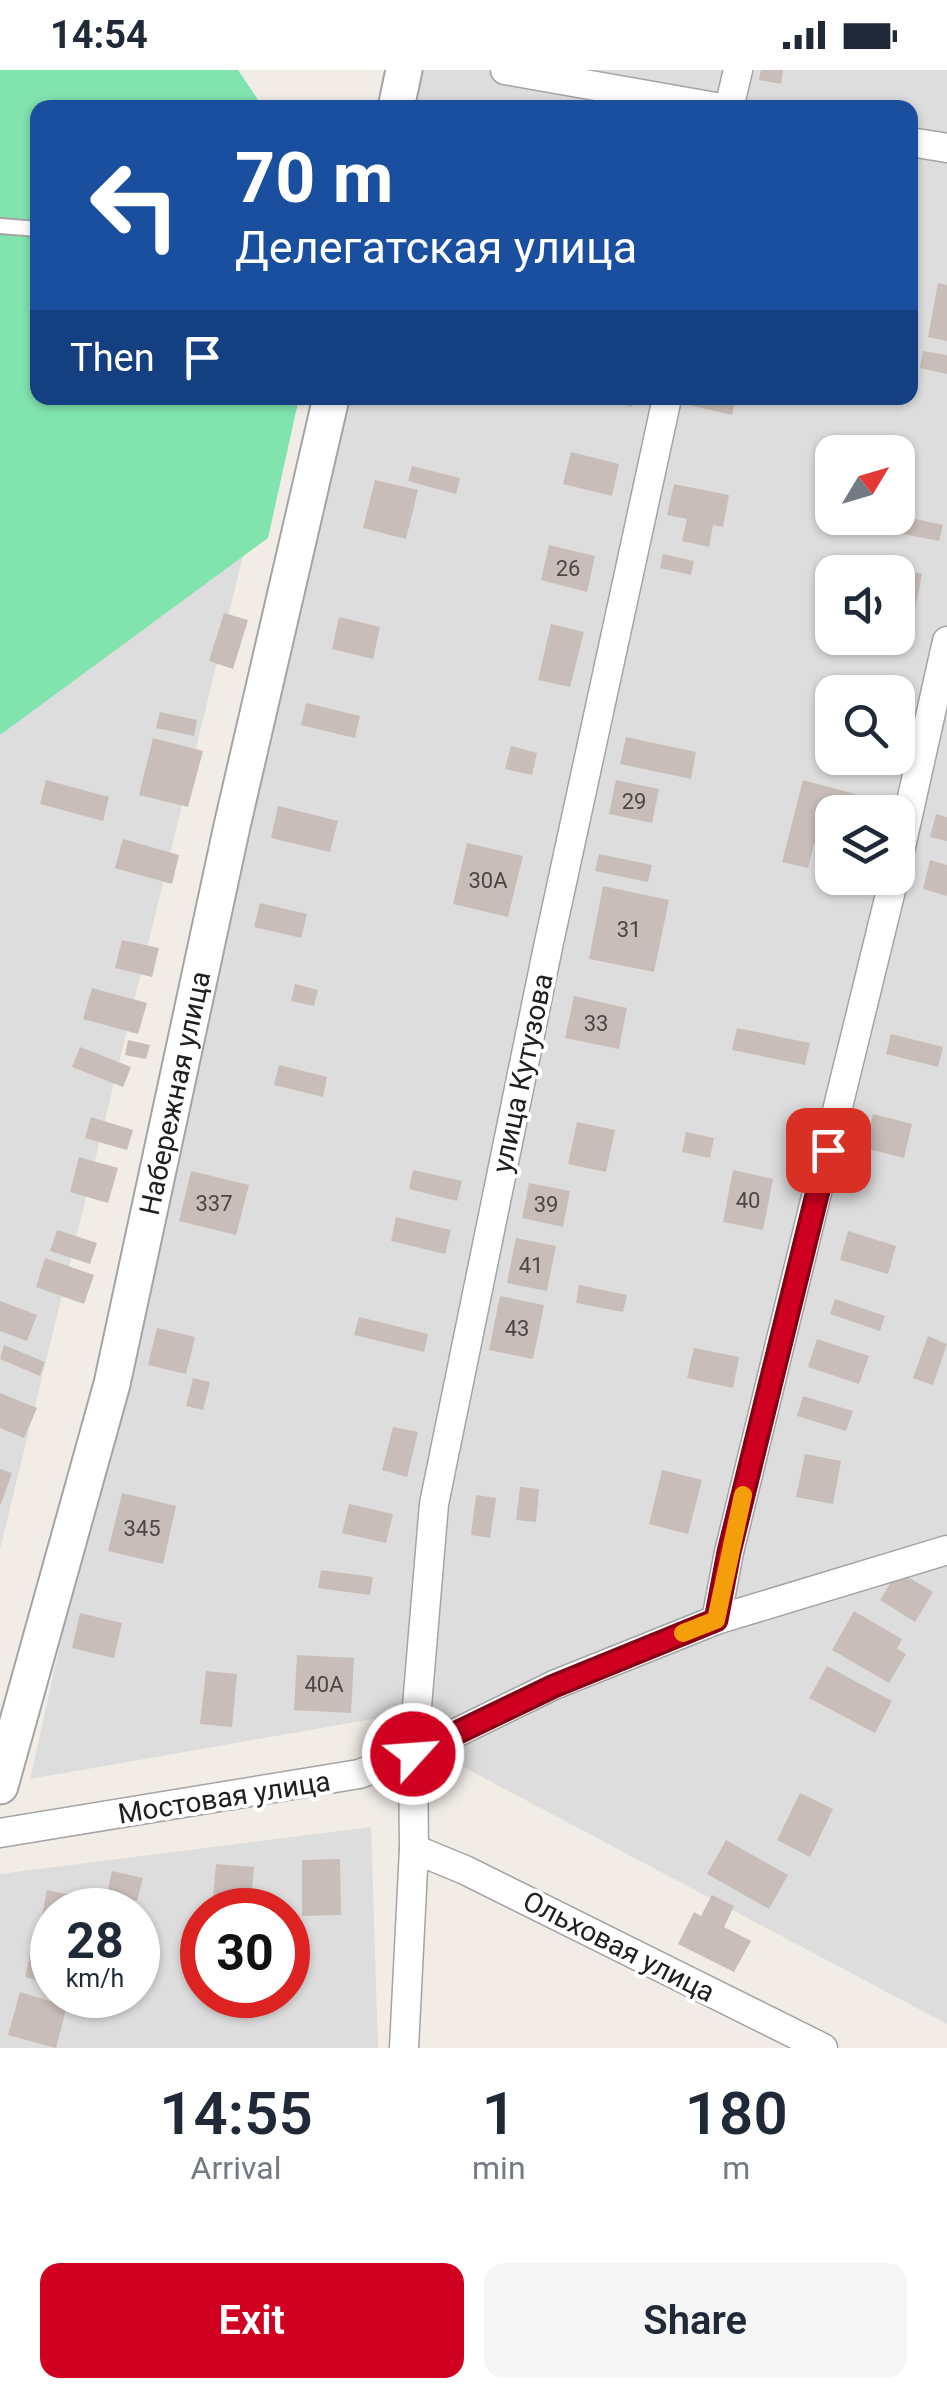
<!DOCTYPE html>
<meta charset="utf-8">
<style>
:root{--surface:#fff;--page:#f6f6f7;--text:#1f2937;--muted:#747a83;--accent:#d00021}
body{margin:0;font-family:Roboto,sans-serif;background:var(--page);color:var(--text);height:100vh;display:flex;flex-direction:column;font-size:38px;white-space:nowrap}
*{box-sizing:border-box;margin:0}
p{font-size:32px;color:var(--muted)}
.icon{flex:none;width:55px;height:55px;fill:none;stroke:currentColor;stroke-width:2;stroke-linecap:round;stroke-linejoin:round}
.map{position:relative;height:1978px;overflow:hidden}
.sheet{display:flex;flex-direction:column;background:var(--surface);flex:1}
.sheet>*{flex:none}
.hud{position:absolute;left:30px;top:30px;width:888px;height:305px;border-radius:20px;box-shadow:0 2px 8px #0004;background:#1a4fa0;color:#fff;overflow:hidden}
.needle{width:65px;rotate:52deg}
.fabs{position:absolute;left:815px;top:365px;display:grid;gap:20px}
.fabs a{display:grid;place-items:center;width:100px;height:100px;border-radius:20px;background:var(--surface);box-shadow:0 2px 8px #0004;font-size:50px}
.speed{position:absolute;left:30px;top:1818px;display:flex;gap:20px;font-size:50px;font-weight:700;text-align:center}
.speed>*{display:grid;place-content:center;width:130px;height:130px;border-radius:50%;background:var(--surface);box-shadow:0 2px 8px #0004;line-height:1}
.speed small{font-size:25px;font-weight:400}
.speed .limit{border:15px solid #d22;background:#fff;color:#111}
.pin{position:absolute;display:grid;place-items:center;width:85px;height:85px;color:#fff;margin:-42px;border-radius:20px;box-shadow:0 5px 15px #0006}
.me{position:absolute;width:110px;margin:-55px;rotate:64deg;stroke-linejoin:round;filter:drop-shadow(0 0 8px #0008)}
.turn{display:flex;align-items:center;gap:35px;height:210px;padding:0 40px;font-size:45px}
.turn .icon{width:130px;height:130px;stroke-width:2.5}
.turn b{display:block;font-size:70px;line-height:85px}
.then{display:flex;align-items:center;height:95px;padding:0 40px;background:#0003;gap:20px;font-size:38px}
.eta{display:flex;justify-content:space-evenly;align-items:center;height:170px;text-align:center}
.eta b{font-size:60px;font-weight:600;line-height:70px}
.primary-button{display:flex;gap:20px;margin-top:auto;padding:20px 40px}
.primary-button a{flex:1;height:115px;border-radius:20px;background:var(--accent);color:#fff;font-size:40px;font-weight:600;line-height:115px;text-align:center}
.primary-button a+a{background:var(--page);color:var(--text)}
.status{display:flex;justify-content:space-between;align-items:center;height:70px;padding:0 50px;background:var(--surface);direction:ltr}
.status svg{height:28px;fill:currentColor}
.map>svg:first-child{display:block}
.residential{fill:#dedddd;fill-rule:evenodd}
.pitch{fill:#81e3ae}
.building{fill:#c9bdb9}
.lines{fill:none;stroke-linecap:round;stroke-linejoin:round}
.service-casing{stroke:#a4a4a4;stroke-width:18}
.minor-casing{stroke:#a4a4a4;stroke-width:31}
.tertiary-casing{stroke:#a4a4a4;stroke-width:39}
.service{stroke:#fff;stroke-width:14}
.minor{stroke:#fff;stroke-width:28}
.tertiary{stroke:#fff;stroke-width:35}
.route-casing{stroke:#870015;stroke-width:25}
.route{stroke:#d00021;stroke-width:18}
.slow{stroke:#f59e0b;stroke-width:18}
.labels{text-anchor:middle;stroke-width:8;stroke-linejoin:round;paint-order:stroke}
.number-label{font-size:22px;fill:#4a4746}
.street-label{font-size:28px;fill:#202020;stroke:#fff}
</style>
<div class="status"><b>14:54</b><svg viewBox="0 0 49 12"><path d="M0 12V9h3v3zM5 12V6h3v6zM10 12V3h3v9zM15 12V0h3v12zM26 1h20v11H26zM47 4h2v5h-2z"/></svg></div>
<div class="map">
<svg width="947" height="1978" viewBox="0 0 947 1978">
<rect width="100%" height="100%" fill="#f1ece6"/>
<g class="residential">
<path d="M411,0H947V1954L373,1649L30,1709L338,328H910V38L402,37ZM832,382H898V448H832ZM832,502H898V568H832ZM832,622H898V688H832ZM832,742H898V808H832Z"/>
<polygon points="254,441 0,1479 0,632"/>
<path d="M371,1757L378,1978H0V1804ZM52,1840H138V1925H52ZM202,1840H288V1925H202Z"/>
</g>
<polygon class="pitch" points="0,0 238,0 263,37 38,38 38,328 299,328 268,468 0,665"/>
<g class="building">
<polygon points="761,0 783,0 781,14 759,10"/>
<polygon points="938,213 947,215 947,271 928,267"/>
<polygon points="923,281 947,285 947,304 920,298"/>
<polygon points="597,328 634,328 632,337"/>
<polygon points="691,328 736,328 732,345 689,335"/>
<polygon points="571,382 619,394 612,426 563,414"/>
<polygon points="412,396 460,408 456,424 408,411"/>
<polygon points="375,410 418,420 406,469 363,458"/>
<polygon points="674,414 729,425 723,457 713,455 709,477 682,471 687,449 667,445"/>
<polygon points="898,445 943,455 939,471 888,461 891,448"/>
<polygon points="549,475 595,486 587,522 541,510"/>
<polygon points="663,484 694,491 691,505 660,498"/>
<polygon points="877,495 922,504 912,554 898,551 898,502 875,502"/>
<polygon points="224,543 248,550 233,599 209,591"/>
<polygon points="339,547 380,557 373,589 332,579"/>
<polygon points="551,554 584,562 570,617 538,610"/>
<polygon points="306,633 360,646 355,668 301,655"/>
<polygon points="160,642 197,650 194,666 156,658"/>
<polygon points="626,667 696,682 691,709 620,694"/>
<polygon points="153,668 203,681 188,737 139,725"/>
<polygon points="511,676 537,683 532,705 505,699"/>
<polygon points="46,710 109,727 103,751 40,734"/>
<polygon points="616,710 659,719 652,753 609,744"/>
<polygon points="803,710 855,724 851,742 832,742 832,779 814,774 808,798 782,792"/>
<polygon points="278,736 338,751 330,782 271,768"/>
<polygon points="936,744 947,747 947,771 930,767"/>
<polygon points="123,769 179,785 172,814 115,798"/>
<polygon points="467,773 523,786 508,847 453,834"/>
<polygon points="599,784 652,795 648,812 595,801"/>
<polygon points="930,790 947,795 947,826 923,819"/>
<polygon points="603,816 669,830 654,902 589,889"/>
<polygon points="260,833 307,844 301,868 254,857"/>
<polygon points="122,870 159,878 152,907 115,898"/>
<polygon points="295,914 318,920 314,936 291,931"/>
<polygon points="92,918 147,933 138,964 83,949"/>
<polygon points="574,926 627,938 619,979 565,968"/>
<polygon points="737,958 810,973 805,995 732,980"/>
<polygon points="891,964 943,977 938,997 886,984"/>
<polygon points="128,970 150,975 146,989 125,985"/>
<polygon points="80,977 131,997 123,1017 72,997"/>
<polygon points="279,995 327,1007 323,1027 274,1015"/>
<polygon points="873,1044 912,1054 904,1088 865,1078"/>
<polygon points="91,1047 133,1060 127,1080 85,1068"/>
<polygon points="577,1052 615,1060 606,1102 568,1094"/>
<polygon points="686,1062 714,1068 710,1088 682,1082"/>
<polygon points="79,1087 118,1098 108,1133 70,1122"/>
<polygon points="413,1100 462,1111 457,1131 409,1119"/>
<polygon points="733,1100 773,1109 763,1160 723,1152"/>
<polygon points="191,1101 249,1115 236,1165 179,1151"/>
<polygon points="529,1113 570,1121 563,1157 522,1148"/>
<polygon points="396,1147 451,1160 445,1184 391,1171"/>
<polygon points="57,1160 97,1173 90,1194 50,1181"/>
<polygon points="848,1161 896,1176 888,1204 840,1190"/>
<polygon points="516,1168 556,1176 547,1221 507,1213"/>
<polygon points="45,1188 94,1205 84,1234 36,1217"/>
<polygon points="579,1215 627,1225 623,1242 576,1233"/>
<polygon points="500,1226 544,1235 533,1289 489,1280"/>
<polygon points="835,1229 885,1246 880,1261 830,1244"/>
<polygon points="0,1231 37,1245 27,1271 0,1261"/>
<polygon points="359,1247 428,1264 424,1282 354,1265"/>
<polygon points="157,1258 195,1267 186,1304 148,1295"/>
<polygon points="928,1266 947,1274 933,1315 913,1308"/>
<polygon points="817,1269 869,1286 859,1314 808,1297"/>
<polygon points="4,1275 45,1292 40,1306 0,1289"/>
<polygon points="694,1278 739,1287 733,1318 687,1308"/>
<polygon points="193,1308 210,1312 203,1340 186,1336"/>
<polygon points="0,1323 37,1338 24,1368 0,1358"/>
<polygon points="803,1326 853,1341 846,1361 797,1346"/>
<polygon points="393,1357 418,1362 407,1407 382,1400"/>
<polygon points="805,1384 841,1391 833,1434 796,1427"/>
<polygon points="0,1399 12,1403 1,1434 0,1434"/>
<polygon points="662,1400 702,1410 688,1464 649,1454"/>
<polygon points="520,1417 539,1419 536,1452 516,1450"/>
<polygon points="122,1423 176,1436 163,1494 108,1481"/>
<polygon points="476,1425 496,1428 490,1468 471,1465"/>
<polygon points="349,1434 393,1444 386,1473 342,1463"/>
<polygon points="321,1500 373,1507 370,1525 318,1518"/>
<polygon points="898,1501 933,1522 915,1552 880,1530"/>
<polygon points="854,1541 902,1569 897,1579 906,1584 889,1613 832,1580"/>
<polygon points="80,1543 122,1553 114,1588 72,1578"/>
<polygon points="297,1585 354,1588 351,1643 294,1640"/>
<polygon points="827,1596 892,1631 875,1663 809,1628"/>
<polygon points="206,1601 237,1604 232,1657 200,1654"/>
<polygon points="800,1723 833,1739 810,1787 777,1770"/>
<polygon points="726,1770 788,1805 769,1839 707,1804"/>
<polygon points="340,1789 341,1845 302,1846 302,1790"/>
<polygon points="216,1794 254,1797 250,1840 212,1837"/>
<polygon points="112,1801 143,1808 137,1831 107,1824"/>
<polygon points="47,1820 106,1832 104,1840 52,1840 52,1863 39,1861"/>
<polygon points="712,1825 734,1836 724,1857 751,1871 734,1902 678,1874 694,1842 701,1846"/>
<polygon points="32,1877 52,1883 52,1914 25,1907"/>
<polygon points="20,1922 67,1936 56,1978 8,1965"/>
</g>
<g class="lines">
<g class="service-casing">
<polyline id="service" points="0,156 38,159"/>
</g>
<g class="minor-casing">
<g id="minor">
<polyline points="505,0 721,38"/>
<polyline points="729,38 738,0"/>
<polyline points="910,72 947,78"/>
<polyline points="898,790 947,571"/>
<polyline points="716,1550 729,1482 894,808"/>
<polyline points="0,1763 359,1704 413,1684 554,1615 716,1550 947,1480"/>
<polyline points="414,1779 465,1800 823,1978"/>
<polyline points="404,1978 414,1779 413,1684 434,1434 548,877 667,328"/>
</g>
</g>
<g class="tertiary-casing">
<g id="tertiary">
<polyline points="396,38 404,0"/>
<path id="s1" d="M0,1716L112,1314L232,756L331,328"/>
</g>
</g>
<use href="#service" class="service"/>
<use href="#minor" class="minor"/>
<use href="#tertiary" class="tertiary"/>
</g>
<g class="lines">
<g class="route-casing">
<polyline id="route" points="413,1684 554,1616 716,1550 729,1482 828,1080"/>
</g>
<use href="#route" class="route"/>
<polyline class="slow" points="683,1563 716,1550 743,1425"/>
</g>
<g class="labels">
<g class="number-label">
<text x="568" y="506">26</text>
<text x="634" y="739">29</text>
<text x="488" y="818">30А</text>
<text x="629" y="867">31</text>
<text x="596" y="961">33</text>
<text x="748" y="1138">40</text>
<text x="214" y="1141">337</text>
<text x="546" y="1142">39</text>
<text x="531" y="1203">41</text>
<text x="517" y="1266">43</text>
<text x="142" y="1466">345</text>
<text x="324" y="1622">40А</text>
</g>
<g class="street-label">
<text transform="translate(522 1003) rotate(-78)" y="10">улица Кутузова</text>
<text dy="10" stroke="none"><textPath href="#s1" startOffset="715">Набережная улица</textPath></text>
<text transform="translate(224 1727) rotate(-9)" y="10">Мостовая улица</text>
<text transform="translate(619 1876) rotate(27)" y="10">Ольховая улица</text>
</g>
</g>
</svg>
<div class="fabs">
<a><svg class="needle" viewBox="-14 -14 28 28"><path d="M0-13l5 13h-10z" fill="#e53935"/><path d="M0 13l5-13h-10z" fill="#747a83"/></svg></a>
<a><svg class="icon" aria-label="sound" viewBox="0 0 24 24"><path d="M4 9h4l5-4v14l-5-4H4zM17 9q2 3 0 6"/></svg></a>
<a><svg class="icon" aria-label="search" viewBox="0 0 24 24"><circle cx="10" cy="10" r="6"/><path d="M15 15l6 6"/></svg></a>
<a><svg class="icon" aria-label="layers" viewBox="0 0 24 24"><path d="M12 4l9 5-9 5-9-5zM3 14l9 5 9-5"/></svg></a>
</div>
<div class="speed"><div>28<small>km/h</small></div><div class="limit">30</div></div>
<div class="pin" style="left:828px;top:1080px;background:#d93025"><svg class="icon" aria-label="arrive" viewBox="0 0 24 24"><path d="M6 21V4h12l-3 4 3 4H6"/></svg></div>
<svg class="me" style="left:413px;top:1684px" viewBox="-20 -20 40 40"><circle r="17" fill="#d00021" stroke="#fff" stroke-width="3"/><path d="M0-11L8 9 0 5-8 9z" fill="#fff"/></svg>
<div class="hud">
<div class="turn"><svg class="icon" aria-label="left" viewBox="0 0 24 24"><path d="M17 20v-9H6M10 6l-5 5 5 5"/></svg><div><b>70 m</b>Делегатская улица</div></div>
<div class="then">Then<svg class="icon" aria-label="arrive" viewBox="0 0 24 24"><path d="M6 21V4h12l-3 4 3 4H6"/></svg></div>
</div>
</div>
<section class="sheet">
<div class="eta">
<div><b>14:55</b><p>Arrival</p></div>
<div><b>1</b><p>min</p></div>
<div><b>180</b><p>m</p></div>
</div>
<div class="primary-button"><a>Exit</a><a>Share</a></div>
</section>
